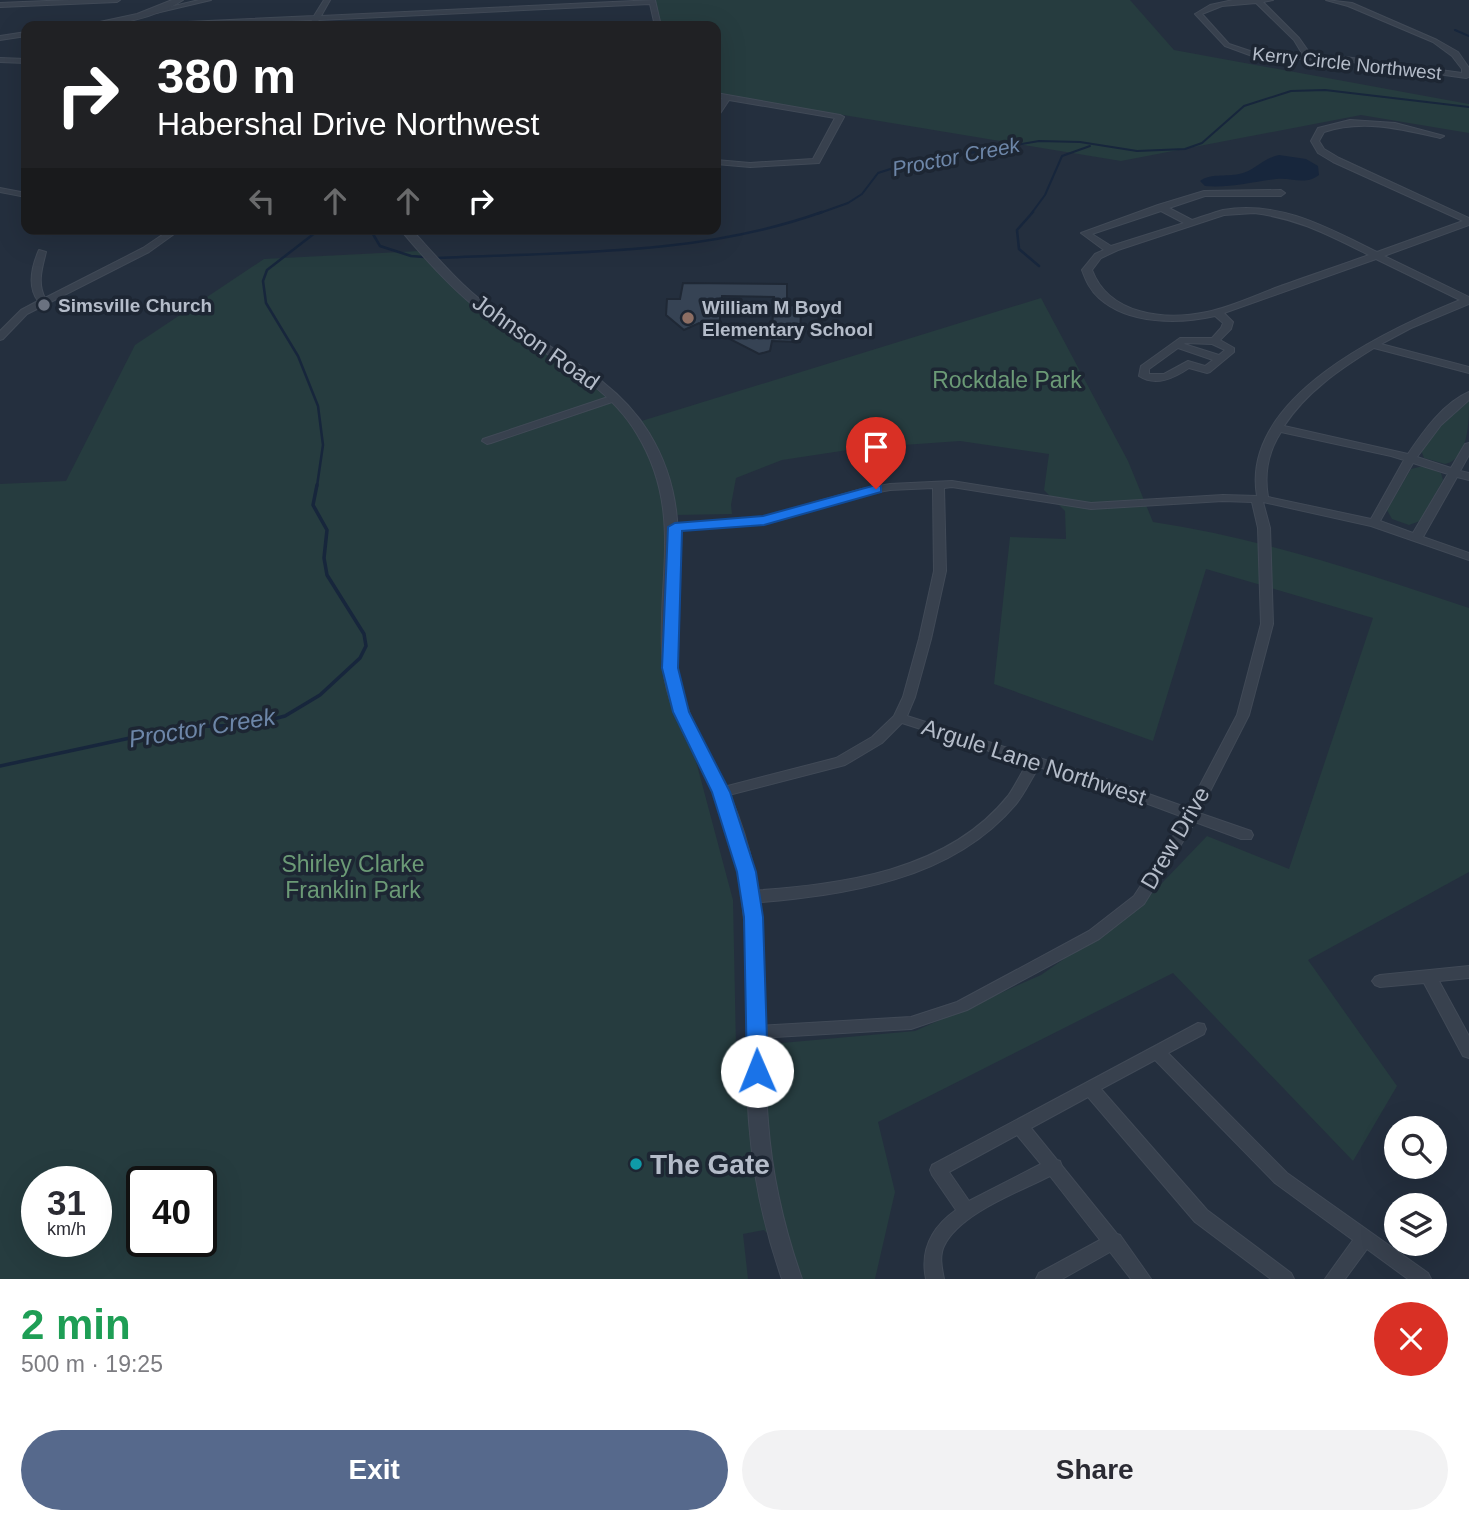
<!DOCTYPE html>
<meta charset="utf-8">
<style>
:root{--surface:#fff;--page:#f2f2f3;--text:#2b2b33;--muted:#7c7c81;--accent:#56698c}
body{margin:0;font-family:Arial,sans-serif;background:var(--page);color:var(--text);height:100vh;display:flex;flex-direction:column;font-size:26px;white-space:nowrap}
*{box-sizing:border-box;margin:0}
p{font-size:23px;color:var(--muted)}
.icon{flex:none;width:38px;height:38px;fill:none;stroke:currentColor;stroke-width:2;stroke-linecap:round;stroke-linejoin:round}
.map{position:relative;height:1279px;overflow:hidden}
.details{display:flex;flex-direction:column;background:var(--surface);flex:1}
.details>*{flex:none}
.top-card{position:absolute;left:21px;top:21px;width:700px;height:214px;border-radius:14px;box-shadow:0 7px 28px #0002;background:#202124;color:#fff;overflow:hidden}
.fabs{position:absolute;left:1384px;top:1116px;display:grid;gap:14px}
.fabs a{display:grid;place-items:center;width:63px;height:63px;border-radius:50%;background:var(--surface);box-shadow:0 7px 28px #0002;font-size:35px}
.speed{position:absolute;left:21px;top:1166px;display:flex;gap:14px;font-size:35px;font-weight:700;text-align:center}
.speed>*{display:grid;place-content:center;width:91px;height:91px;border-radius:50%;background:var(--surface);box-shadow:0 7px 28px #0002;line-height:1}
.speed small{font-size:18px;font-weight:400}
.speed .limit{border:4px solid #111;border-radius:10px;background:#fff;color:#111}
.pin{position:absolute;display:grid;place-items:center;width:60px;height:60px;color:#fff;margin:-72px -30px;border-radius:50% 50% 50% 0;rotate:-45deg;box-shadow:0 0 7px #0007}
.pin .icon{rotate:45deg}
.me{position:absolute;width:77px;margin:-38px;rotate:359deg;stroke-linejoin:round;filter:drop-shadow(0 0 5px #0008)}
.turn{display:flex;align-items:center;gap:24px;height:147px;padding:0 21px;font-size:32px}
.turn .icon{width:91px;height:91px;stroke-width:2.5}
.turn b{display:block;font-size:49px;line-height:60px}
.lanes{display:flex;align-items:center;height:66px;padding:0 21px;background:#0003;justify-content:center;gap:35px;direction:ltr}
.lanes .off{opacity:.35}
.round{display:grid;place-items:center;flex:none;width:74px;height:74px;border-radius:37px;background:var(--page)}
.headline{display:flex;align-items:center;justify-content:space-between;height:119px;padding:0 21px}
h1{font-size:42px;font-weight:700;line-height:52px;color:#1e9e55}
.action{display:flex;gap:14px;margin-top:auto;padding:14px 21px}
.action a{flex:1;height:80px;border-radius:42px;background:var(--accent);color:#fff;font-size:28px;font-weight:700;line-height:80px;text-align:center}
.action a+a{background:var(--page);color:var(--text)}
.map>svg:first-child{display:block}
.green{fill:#263c3f;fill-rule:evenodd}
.water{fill:#17263c}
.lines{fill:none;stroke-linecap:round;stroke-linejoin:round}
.stream-far2{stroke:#17263c;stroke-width:2}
.stream-far1{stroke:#17263c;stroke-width:2.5}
.stream{stroke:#17263c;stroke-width:3.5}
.building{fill:#364354;stroke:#1f2835;stroke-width:2;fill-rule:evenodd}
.minor-casing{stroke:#414a57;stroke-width:2}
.tertiary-casing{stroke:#414a57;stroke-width:2}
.minor{fill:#38414e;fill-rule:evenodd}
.tertiary{fill:#38414e;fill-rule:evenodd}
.route{fill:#1a73e8;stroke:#114b97;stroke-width:2}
.worship-dot{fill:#6b7280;stroke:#1d2633;stroke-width:2.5}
.education-dot{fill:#8d6e63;stroke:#1d2633;stroke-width:2.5}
.culture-dot{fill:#0f9aa8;stroke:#1d2633;stroke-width:2.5}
.labels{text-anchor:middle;stroke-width:7;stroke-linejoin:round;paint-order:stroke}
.far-street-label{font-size:19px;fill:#b4bcc9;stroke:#1d2633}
.far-poi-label{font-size:19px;font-weight:bold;fill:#b4bcc9;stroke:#1d2633;text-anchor:start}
.far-water-label{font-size:21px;font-style:italic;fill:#6d86a8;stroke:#1d2633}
.street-label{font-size:23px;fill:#b4bcc9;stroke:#1d2633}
.park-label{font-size:23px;fill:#6b9a76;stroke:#1d2633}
.water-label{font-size:24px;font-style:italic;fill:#6d86a8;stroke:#1d2633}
.near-poi-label{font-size:28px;font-weight:bold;fill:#b4bcc9;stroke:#1d2633;text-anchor:start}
</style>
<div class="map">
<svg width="1469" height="1279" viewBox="0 0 1469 1279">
<rect width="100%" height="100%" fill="#242f3e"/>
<g class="green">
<polygon points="651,0 1130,0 1174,50 1469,104 1469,133 1361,115 1121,161 716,94 716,26 656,26"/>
<path d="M420,251L490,313L618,402L635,423L1041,298L1128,461L1153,522C1261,538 1365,573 1469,608V872L1308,960L1397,1086L1353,1161L1173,973L878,1122L895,1192L875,1279H792L781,1247L764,1230L743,1234L748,1279H0V484L66,481L135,345L264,259ZM960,441L1049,454L1044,490L1065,511L1066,539L1010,537L994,684L1153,741L1206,569L1373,618L1289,869L1207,836L1141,905L1041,975L915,1031L736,1047L733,900L693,750L668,685L674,515L732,514L731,505L736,478L782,460L861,448ZM37,1181H96V1241H37ZM142,1181H201V1241H142Z"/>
<path d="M1469,401C1469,420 1469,459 1445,464L1424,458L1421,450L1434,432Z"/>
<polygon points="1423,466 1441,473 1443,480 1420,521 1409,525 1392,519 1387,510 1411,469"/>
</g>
<path class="water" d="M1279,155L1306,159L1318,166L1319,175C1304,186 1293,177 1276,179C1252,182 1230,188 1205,186L1200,181C1210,173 1226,177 1239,174C1255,171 1263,158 1279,155Z"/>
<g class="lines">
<g class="stream-far2">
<polyline points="1455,30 1469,36"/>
<polyline points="817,214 848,203 862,194 878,173 906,164 1039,141 1080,142 1137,151 1185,149 1202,143 1244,106 1291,91 1325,90 1469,107"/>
<polyline points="1031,214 1045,195 1062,156 1090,146"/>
</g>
<g class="stream-far1">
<polyline points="1033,212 1017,230 1019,249 1039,266"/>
<path d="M370,229L380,246L411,256L437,258C566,252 699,256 822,212"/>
<polyline points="317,486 323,445 318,406 298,356 266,303 263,281 267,270 320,229"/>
</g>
<polyline class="stream" points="0,766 181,727 250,725 285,716 320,695 360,658 366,646 364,634 327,575 324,558 327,530 313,505 317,485"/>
</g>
<path class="building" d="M683,283L787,284V305L801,306L800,342L772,341L770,351L759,354L699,323L684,330L666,315L667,299H680ZM722,296L774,297L772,329H719Z"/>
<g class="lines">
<g class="minor-casing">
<g id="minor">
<polygon points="70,0 120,0 117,2 0,7 0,3"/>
<polygon points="199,0 211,0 156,13 153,11"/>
<polygon points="324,0 330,0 321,16 655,0 661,26 655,26 650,4 319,20 313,26 310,24 312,20 183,26 142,26 145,24 314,16"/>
<path d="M1233,0H1273L1263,2L1299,38L1311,55L1345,57L1462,73V69L1452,56L1433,42L1348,6L1326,0L1352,3L1437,40L1458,52L1469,68V77L1466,78L1345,61L1255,57L1225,46L1195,14L1210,5ZM1256,3L1294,40L1303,55L1256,53L1229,44L1202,14L1222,6Z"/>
<polygon points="716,93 840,115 844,117 819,163 750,167 716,164 716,160 750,163 813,159 835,118 729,100 719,115 716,115 716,108 722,98 716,97"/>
<path d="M1350,120L1395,123L1444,136L1440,138C1401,129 1363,119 1324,132L1319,141L1324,149L1339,158L1469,218V225L1384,256L1469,297V304L1411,328L1381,344L1469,367V373L1374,348C1340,369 1306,392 1284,426L1408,454C1423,432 1443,403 1469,392V400L1441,425L1417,457L1451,468L1465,444L1469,443V455L1460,471L1469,473V480L1457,477L1423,537L1469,553V560L1371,526L1263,502L1270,528L1273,624L1249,715L1199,813L1251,831L1253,835L1251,839H1241L1195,822L1144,904L1099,939L967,1010L911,1029L756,1038L750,1037L748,1032L750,1027L756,1026L911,1017L957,1002L1089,931L1134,896L1174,835L1183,817L1105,788L1039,767C1031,779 1025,793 1016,804C951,881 846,895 751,903L746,901L744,897L746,893L751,891C842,884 947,872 1008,796C1015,786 1021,774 1027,763L902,723L882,743L845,765L721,797L716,795L714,792L716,789L836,758L872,737L894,716L903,697L919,639L934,571L933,488L890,490L863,495L764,523L675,530L669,527L675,524L763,517L862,489L890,484L952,481L1091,503L1223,495L1257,496C1240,397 1387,330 1460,300L1376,259L1224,313L1233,322L1231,329L1220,340L1234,348V352L1210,372L1207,373L1189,368C1174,378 1156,387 1139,376L1141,366L1180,338H1212L1221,328L1223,323L1215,316C1180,324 1129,325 1099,298C1090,290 1086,281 1082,270L1095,254L1104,250L1081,233L1158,205L1204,191L1281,190L1285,193L1281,196H1205L1169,208L1192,220C1202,217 1212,213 1223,210C1279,200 1328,228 1377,252L1463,221L1333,162L1318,153L1311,141L1318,128ZM1161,211L1184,223L1111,246L1092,234ZM1254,213C1300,219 1328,235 1369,255C1339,266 1308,276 1278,287C1254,296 1231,307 1207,312C1165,321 1109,315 1092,270L1101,258L1118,250L1224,215ZM1185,343L1212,344L1225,350L1219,355L1184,344ZM1178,348L1213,360L1205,366L1188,361L1164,374H1149V369ZM1281,432L1391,456L1404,460L1371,519L1268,497C1264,474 1268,452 1281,432ZM1413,463L1448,474L1413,533L1380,521ZM952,487L1091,509L1223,501L1252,502L1258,528L1261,624L1237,715L1188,808L1115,782L907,716L915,697L931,639L946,571L944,488Z"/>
<polygon points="0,188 26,193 26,197 0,192"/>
<path d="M171,229H181L149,252L27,314L3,339L0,340V331L21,310L38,301C27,286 32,266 39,250L46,252C42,268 37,283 45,298L143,248Z"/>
<polygon points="614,395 618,396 618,400 491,443 487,444 482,441 483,439"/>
<polygon points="1469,966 1469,978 1439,981 1469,1036 1469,1058 1463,1056 1424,983 1380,987 1375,985 1372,981 1375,977 1380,975"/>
<path d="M1198,1023L1204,1024L1206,1029L1204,1034L1168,1053L1287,1173L1428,1273L1431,1279H1408L1367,1249L1345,1279H1325L1353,1240L1275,1183L1155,1060L1101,1089L1207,1210L1291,1273L1294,1279H1271L1195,1222L1088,1097L1031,1128L1057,1160L1060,1161L1062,1166L1117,1234L1120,1235L1151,1279H1131L1110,1252L1062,1279H1036L1039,1273L1100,1240L1050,1176C1019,1192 960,1213 944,1246C939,1256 942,1269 944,1279H926C920,1250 932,1227 956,1210L932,1175L930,1170L932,1165ZM1017,1135L1041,1164L969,1201L949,1172Z"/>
</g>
</g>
<g class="tertiary-casing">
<g id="tertiary">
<path d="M172,0H183C156,18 113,27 81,26L137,14Z"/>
<polygon points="26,32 26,36 0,40 0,36"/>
<polygon points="0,58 26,59 26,63 0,62"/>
<path d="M400,229H411C435,255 458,283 487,305C542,347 612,372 649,433C698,514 668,581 677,666C682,713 710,751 729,793C740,818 749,845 754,872C770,955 761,1038 768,1122C772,1176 784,1228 802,1279H782C764,1228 753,1176 749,1122C743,1039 753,955 738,873C733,845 725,818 714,793C695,751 667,713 663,667C655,583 685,513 637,434C602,375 532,350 479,310C450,287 424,258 400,229Z"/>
</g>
</g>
<use href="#minor" class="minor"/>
<use href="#tertiary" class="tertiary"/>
</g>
<polygon class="route" points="876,485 881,486 881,492 764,525 682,531 678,668 689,712 730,792 756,872 763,917 768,1071 765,1078 757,1080 750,1078 747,1071 744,917 737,872 712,792 673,712 662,668 668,527 675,523 763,516"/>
<circle class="worship-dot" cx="44" cy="305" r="7"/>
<circle class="education-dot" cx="688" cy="318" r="7"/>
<circle class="culture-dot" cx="636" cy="1164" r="7"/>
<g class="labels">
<g class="far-street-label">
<text transform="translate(1347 63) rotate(6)" y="7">Kerry Circle Northwest</text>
</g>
<g class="far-poi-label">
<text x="58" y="312">Simsville Church</text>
<text x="702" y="314">William M Boyd<tspan x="702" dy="22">Elementary School</tspan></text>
</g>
<g class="far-water-label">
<text transform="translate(956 157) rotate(-11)" y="7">Proctor Creek</text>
</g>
<g class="street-label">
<text transform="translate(536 342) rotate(35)" y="8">Johnson Road</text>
<text transform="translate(1034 762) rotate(18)" y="8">Argule Lane Northwest</text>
<text transform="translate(1175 838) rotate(-60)" y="8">Drew Drive</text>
</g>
<g class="park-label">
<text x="1007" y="388">Rockdale Park</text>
<text x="353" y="872">Shirley Clarke<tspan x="353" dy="26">Franklin Park</tspan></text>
</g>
<g class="water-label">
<text transform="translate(202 728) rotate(-9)" y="8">Proctor Creek</text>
</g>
<g class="near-poi-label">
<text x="650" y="1174">The Gate</text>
</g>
</g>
</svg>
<div class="fabs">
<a><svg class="icon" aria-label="search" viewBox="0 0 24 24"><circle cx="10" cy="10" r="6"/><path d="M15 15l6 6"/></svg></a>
<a><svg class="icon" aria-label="layers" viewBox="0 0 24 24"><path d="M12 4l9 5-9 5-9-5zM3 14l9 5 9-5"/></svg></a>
</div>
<div class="speed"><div>31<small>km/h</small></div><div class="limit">40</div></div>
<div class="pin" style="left:876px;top:489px;background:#d93025"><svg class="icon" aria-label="arrive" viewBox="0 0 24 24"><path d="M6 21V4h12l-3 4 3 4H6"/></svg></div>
<svg class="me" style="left:757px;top:1071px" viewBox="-20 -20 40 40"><circle r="19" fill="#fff"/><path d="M0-13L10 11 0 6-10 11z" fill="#1a73e8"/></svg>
<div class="top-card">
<div class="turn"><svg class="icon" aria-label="right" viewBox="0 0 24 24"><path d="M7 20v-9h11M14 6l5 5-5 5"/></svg><div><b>380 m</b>Habershal Drive Northwest</div></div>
<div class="lanes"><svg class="icon off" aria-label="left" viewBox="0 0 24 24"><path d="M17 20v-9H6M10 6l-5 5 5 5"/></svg><svg class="icon off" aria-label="ahead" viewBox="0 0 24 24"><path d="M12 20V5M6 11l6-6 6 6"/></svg><svg class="icon off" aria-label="ahead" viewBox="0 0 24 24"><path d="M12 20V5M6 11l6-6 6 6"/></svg><svg class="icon" aria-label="right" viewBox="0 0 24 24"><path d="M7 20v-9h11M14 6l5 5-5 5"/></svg></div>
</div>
</div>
<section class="details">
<div class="headline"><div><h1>2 min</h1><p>500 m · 19:25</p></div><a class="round" style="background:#d93025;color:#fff"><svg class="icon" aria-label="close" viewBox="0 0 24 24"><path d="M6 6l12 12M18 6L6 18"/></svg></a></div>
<div class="action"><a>Exit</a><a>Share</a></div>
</section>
